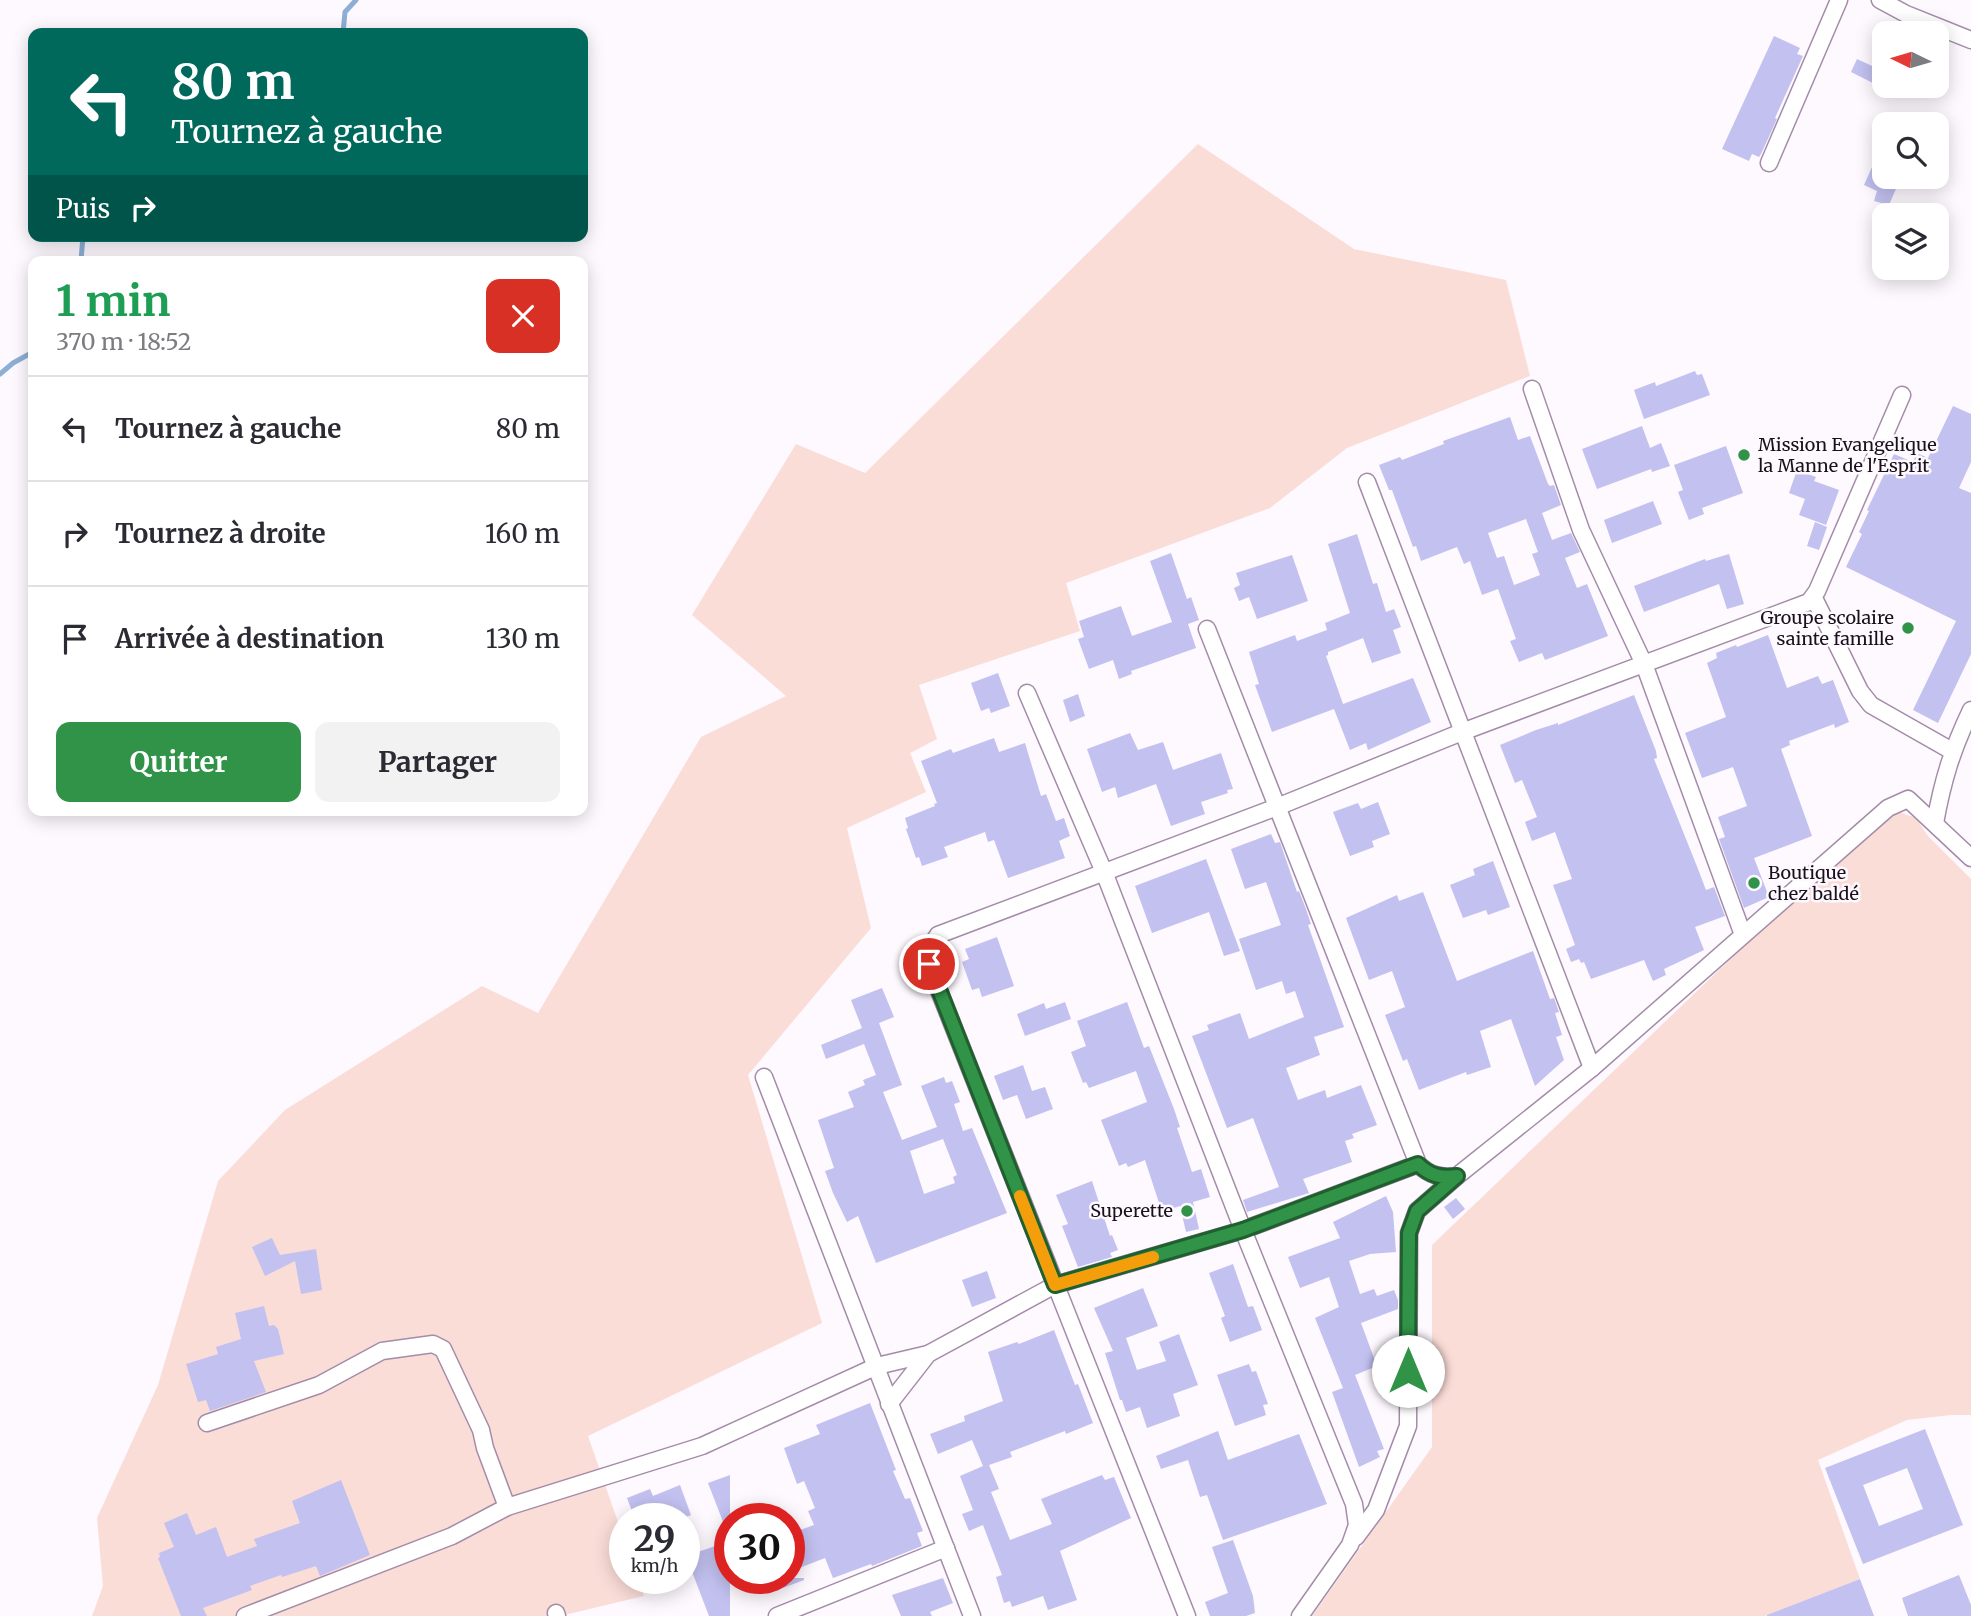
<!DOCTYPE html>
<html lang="fr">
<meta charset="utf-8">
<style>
:root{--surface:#fff;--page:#f2f2f3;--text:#2b2b33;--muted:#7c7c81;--line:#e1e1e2;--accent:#309347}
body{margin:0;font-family:Merriweather,serif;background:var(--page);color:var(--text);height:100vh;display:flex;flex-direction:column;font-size:26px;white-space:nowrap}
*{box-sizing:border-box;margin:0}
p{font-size:23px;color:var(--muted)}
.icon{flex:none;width:38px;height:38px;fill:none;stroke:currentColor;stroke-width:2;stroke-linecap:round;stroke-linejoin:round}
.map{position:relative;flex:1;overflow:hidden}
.panel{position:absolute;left:28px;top:256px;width:560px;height:560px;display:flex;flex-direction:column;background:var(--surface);border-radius:14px;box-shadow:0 4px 18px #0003}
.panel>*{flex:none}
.guide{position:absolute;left:28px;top:28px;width:560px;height:214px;border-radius:14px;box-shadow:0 4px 18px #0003;background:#00695c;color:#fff;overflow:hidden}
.needle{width:46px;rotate:275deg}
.fabs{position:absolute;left:1872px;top:21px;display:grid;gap:14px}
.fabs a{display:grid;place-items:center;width:77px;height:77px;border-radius:14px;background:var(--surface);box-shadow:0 4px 18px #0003;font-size:35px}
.speed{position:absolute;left:609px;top:1503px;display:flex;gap:14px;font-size:35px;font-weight:700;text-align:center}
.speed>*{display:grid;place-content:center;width:91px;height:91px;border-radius:50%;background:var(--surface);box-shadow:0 4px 18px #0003;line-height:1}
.speed small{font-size:18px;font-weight:400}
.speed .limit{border:10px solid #d22;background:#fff;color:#111}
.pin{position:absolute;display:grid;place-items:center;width:60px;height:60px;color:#fff;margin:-30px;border:4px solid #fff;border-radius:50%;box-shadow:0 2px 7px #0007}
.me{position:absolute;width:77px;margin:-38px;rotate:0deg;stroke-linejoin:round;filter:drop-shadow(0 0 5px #0008)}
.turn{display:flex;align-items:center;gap:24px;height:147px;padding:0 28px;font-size:32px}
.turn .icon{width:91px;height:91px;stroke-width:2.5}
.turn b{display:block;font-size:49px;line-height:60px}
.then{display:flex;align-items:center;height:66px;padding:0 28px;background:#0003;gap:14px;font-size:26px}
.round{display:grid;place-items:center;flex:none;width:74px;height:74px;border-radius:14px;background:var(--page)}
.overview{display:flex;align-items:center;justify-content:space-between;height:119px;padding:0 28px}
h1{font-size:42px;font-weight:700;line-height:52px;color:#1e9e55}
.action{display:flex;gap:14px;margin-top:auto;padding:14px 28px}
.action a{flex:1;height:80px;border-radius:14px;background:var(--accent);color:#fff;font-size:28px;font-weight:700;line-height:80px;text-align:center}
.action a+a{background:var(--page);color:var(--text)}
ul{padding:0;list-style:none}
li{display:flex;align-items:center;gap:21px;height:105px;padding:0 28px;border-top:2px solid var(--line)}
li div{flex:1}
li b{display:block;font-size:26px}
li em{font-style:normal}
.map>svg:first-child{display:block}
.green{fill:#fbddd8}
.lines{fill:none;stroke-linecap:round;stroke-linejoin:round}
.stream{stroke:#8dafd5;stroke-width:5}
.building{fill:#c2c1f0;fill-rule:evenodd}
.street-casing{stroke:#a48ca9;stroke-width:19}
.street{stroke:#fff;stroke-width:16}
.route-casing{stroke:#1f602e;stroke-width:18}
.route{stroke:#309347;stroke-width:12}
.slow{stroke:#f59e0b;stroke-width:12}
.poi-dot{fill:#309347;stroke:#fef8ff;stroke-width:2.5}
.labels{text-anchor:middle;stroke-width:5;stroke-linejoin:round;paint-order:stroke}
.poi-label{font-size:18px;fill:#18101a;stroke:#fef8ff;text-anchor:start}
</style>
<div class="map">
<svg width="1971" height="1616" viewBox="0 0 1971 1616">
<rect width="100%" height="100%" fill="#fef8ff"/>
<g class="green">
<polygon points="1198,144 1354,249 1506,280 1530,376 1347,448 1270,508 1066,583 1080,631 919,685 937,739 910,753 926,792 847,828 871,928 748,1075 822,1323 588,1436 625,1542 625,1578 638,1579 644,1596 560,1616 92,1616 103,1586 97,1518 158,1385 218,1181 285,1110 482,986 538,1013 701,737 786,696 692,615 796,444 865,473"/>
<polygon points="1888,808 1916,818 1928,836 1971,879 1971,1415 1951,1415 1907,1420 1818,1460 1860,1579 1765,1616 1312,1616 1432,1447 1432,1245"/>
</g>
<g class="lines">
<g class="stream">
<polyline points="343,33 345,12 356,0"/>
<polyline points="81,261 83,236"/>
<polyline points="0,374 13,363 33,352"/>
</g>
</g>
<g class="building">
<polygon points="1774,36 1800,48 1797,54 1803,56 1775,118 1777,119 1761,154 1759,157 1752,154 1749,161 1722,149"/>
<polygon points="1857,59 1885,72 1885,89 1851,72"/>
<polygon points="1885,138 1885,177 1901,177 1889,205 1874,201 1877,191 1864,185"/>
<polygon points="1695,371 1697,375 1702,374 1710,395 1644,419 1634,390 1655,382 1656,386"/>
<polygon points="1953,406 1971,414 1971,462 1959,488 1971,493 1971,654 1938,723 1913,710 1956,621 1846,567 1862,534 1859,532 1869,511 1867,510 1894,454 1913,462 1917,453 1928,458"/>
<path d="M1510,417L1518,440L1530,436L1548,484L1550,486L1554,485L1561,505L1542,513L1552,540L1571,533L1580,552L1565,558L1577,588L1587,584L1608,636L1545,660L1542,653L1519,662L1510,641L1516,639L1498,589L1482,595L1470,561L1464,564L1457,547L1421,561L1416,546L1413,547L1392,490H1389L1379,465L1400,457L1402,460L1444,444L1443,441ZM1526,519L1538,552L1532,554L1540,575L1514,585L1504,556L1497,558L1488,533Z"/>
<polygon points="1642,426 1650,448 1661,443 1670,466 1652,472 1651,469 1597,489 1582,449"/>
<polygon points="1726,446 1743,493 1702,508 1704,514 1689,520 1678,492 1683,490 1674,465"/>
<polygon points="1797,470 1816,477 1814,481 1839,490 1826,525 1799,515 1805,499 1789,493"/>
<polygon points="1653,501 1662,524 1612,543 1604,520"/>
<polygon points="1815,522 1827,527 1819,550 1807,546"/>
<polygon points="1357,534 1373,584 1377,583 1386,612 1394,609 1401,627 1393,630 1401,653 1372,663 1363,638 1328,652 1328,655 1326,656 1343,704 1413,678 1431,722 1368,750 1366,743 1350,750 1334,709 1272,732 1255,685 1259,684 1249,652 1295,635 1297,641 1327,630 1325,623 1350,613 1328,544"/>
<polygon points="1171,553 1187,599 1191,597 1199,620 1188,624 1196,648 1131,671 1132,674 1119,679 1113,660 1089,669 1078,639 1084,637 1079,621 1121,606 1132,636 1172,622 1150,561"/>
<polygon points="1729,554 1744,604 1727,609 1719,584 1644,612 1634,586 1705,559 1706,561"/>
<polygon points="1292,555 1308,601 1257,619 1249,597 1239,601 1234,588 1240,585 1236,573"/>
<polygon points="1768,635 1787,688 1818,676 1822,684 1833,680 1849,722 1835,728 1834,724 1789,741 1790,745 1781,749 1812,836 1754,858 1769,897 1744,908 1719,839 1725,837 1718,817 1747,806 1733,767 1702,778 1685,733 1726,717 1707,663 1717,658 1716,653 1736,645 1737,647"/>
<polygon points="998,673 1010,706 991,713 989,708 981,711 971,683"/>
<polygon points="1078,694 1085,716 1070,722 1063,700"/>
<polygon points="1634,695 1656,751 1657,758 1654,759 1698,869 1706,890 1714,887 1725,916 1695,927 1704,950 1664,969 1666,975 1653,981 1644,960 1591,979 1584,962 1581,963 1579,959 1571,962 1566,949 1575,945 1553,885 1572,879 1555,832 1532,841 1525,822 1537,817 1522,780 1515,783 1500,745 1536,730 1558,723 1558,725"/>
<polygon points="1130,733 1138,750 1163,742 1173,770 1221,753 1233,789 1227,790 1228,793 1201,802 1205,814 1171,826 1156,784 1118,798 1115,787 1102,792 1087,749"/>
<polygon points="994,738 999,752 1025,743 1041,796 1046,794 1056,821 1064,818 1070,836 1059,841 1065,858 1008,878 994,840 988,842 985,832 944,847 948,857 922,866 919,857 916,858 906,829 908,828 905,818 935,806 934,804 937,803 921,761 951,749 953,753"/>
<polygon points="1378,802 1390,834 1372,841 1374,847 1350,856 1333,812 1358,803 1361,809"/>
<polygon points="1271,834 1275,843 1280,842 1297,892 1299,891 1306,909 1311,924 1308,925 1344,1027 1314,1037 1320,1055 1286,1068 1298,1100 1325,1090 1327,1098 1361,1085 1377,1125 1352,1134 1354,1138 1345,1141 1352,1162 1303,1179 1309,1193 1247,1212 1243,1200 1279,1187 1253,1118 1227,1128 1192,1036 1209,1030 1207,1025 1240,1013 1249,1039 1304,1017 1295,991 1286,994 1282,981 1256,990 1239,939 1281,925 1266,882 1245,889 1231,849"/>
<polygon points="1206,859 1240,951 1224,956 1209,912 1152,933 1135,886"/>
<polygon points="1493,861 1510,907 1488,915 1486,910 1463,918 1450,885 1475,875 1473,869"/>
<polygon points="1423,892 1457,981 1533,951 1550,999 1554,998 1559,1012 1555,1013 1562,1035 1556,1037 1564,1060 1535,1086 1511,1019 1480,1031 1491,1067 1467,1075 1466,1072 1419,1090 1407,1059 1403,1061 1385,1015 1405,1007 1392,971 1369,980 1346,918 1397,895 1399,901"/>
<polygon points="997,937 1014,986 982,997 979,988 972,990 962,962 969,959 965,949"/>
<path d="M882,988L894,1017L879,1023L902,1085L883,1092L902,1140L937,1127L921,1086L944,1077L946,1083L952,1081L960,1102L954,1104L963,1131L972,1128L1007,1213L876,1263L858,1216L847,1222L833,1193L825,1171L834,1168L818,1120L854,1107L848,1092L865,1085L863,1080L876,1075L864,1044L826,1059L821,1045L862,1028L851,1000ZM943,1139L957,1175L953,1177L955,1183L924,1194L910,1151Z"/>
<polygon points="1065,1002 1071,1019 1025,1036 1017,1014 1044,1003 1046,1009"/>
<polygon points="1127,1002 1144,1048 1149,1046 1174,1109 1180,1127 1177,1128 1192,1172 1201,1169 1210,1197 1193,1202 1199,1229 1186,1232 1180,1206 1162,1212 1145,1160 1128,1167 1126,1163 1119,1166 1101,1120 1147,1102 1136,1071 1089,1088 1086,1082 1083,1083 1071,1052 1086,1046 1077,1021"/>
<polygon points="1023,1065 1032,1091 1045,1087 1053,1109 1026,1119 1017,1095 1003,1100 994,1076"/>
<polygon points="1092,1181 1110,1236 1112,1235 1118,1250 1110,1253 1112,1257 1078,1267 1062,1226 1068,1224 1056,1195"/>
<polygon points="1386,1196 1393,1212 1396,1252 1370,1254 1349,1261 1360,1294 1374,1289 1377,1296 1394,1290 1398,1300 1398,1309 1361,1323 1377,1366 1355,1375 1384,1449 1377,1451 1380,1457 1359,1467 1332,1392 1343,1388 1315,1318 1339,1307 1329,1277 1300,1288 1288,1257 1340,1238 1333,1222"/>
<polygon points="1456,1198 1465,1209 1453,1219 1444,1207"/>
<polygon points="272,1238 280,1255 316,1249 322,1290 301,1294 295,1261 265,1276 252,1247"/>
<polygon points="1233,1264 1248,1307 1253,1306 1262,1330 1230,1342 1221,1318 1225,1316 1209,1273"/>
<polygon points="987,1271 996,1298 972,1307 962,1280"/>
<polygon points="1143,1288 1158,1326 1126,1338 1137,1370 1166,1361 1159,1342 1179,1334 1198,1385 1173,1394 1180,1416 1147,1428 1140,1407 1126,1412 1122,1400 1120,1400 1105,1353 1113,1351 1094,1308"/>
<polygon points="264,1306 269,1326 274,1325 278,1329 284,1354 254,1361 266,1392 210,1411 206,1400 198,1402 186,1364 218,1354 216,1347 241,1339 235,1313"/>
<polygon points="1054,1330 1075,1385 1078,1384 1093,1423 1066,1434 1065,1431 1010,1452 1012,1457 989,1465 999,1489 991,1492 1010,1540 1052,1524 1041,1499 1102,1475 1105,1480 1114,1477 1131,1518 1060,1551 1077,1600 1048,1610 1043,1596 1012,1607 1010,1601 1004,1603 996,1577 1002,1575 983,1525 969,1531 962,1514 973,1510 960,1476 983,1466 972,1440 938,1454 930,1434 965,1421 964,1416 1003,1401 988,1352 1017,1342 1019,1344"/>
<polygon points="1249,1364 1252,1372 1256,1371 1268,1404 1263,1405 1266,1415 1235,1426 1217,1375"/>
<polygon points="870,1403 896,1470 893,1471 905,1499 910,1498 923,1531 917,1533 922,1546 872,1566 871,1564 833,1578 825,1558 789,1572 789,1534 814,1525 808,1511 815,1508 804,1481 797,1484 784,1448 820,1434 816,1425"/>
<path d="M1925,1429L1963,1525L1863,1564L1825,1468ZM1907,1468L1923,1509L1879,1526L1863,1485Z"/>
<polygon points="1218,1431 1228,1460 1299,1434 1327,1504 1223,1540 1207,1495 1200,1497 1188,1460 1161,1469 1156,1456"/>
<polygon points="730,1475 730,1537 729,1537 708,1483"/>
<polygon points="341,1480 370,1555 320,1576 316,1566 282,1577 281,1575 250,1586 252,1590 203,1608 207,1616 181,1616 158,1558 160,1557 159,1553 174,1547 164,1523 187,1513 196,1535 216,1527 227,1557 257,1546 254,1539 300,1523 292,1501"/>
<polygon points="680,1485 691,1515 682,1519 635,1519 627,1498 650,1489 653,1496"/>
<polygon points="1233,1540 1253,1596 1255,1613 1246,1616 1210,1616 1205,1602 1228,1593 1212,1547"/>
<polygon points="730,1541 730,1616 709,1616 686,1556"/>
<polygon points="1959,1575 1971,1605 1971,1616 1908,1616 1902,1598"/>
<polygon points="761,1578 804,1578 804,1580 767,1594"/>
<polygon points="943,1578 953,1603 930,1612 932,1616 901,1616 892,1595"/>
<polygon points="1860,1579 1874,1616 1767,1616 1767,1615"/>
</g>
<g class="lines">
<g class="street-casing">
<g id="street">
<polyline points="1880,0 1906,14 1971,40"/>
<polyline points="1769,163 1839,0"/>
<polyline points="1532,389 1581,530 1644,664 1743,935"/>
<polyline points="1367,482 1592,1068"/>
<polyline points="1814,598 1860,691 1871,705 1952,751"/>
<path d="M1207,629L1418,1164C1430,1176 1441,1178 1457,1176L1592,1068L1888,808L1908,799L1971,858"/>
<polyline points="1027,693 1104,872 1243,1230 1354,1504 1357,1525 1350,1545 1300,1616"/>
<path d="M1935,823C1943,779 1952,750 1971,710"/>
<polyline points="764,1077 972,1616"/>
<polyline points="889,1404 928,1354 1055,1285 1243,1230 1418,1164"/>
<polyline points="207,1423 319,1385 382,1351 433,1344 443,1349 481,1430 485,1448 507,1507"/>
<polyline points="1356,1537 1376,1510 1408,1426 1409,1233 1417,1211 1457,1176"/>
<polyline points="556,1613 557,1616"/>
<polyline points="245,1616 452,1536 507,1507 702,1446 877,1366 928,1354"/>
<polyline points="777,1616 946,1548"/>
<path d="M1187,1616L932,973C927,959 929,947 938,935L1277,807L1462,732L1809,602L1817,591L1902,395"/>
</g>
</g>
<use href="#street" class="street"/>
</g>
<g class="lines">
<g class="route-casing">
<path id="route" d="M929,964L1055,1285L1243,1230L1418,1164C1430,1176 1441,1178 1457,1176L1417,1211L1409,1233L1408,1371"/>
</g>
<use href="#route" class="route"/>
<polyline class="slow" points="1020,1196 1055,1285 1153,1257"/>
</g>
<g class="poi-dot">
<circle cx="1744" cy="455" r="7"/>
<circle cx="1908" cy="628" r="7"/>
<circle cx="1754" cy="883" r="7"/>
<circle cx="1187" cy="1211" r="7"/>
</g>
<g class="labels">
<g class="poi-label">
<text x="1758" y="451">Mission Evangelique<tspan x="1758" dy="21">la Manne de l'Esprit</tspan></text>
<text x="1894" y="624" text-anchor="end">Groupe scolaire<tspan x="1894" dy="21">sainte famille</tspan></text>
<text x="1768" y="879">Boutique<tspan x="1768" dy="21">chez baldé</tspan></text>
<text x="1173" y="1217" text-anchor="end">Superette</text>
</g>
</g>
</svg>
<div class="fabs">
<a><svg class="needle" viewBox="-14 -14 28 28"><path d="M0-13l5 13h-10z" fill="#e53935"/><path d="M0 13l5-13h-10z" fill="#7c7c81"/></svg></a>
<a><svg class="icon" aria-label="search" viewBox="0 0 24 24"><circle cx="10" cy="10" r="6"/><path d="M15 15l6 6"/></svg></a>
<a><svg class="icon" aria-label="layers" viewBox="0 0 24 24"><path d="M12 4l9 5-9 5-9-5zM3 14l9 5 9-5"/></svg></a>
</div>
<div class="speed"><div>29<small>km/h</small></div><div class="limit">30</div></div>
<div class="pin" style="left:929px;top:964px;background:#d93025"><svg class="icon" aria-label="arrive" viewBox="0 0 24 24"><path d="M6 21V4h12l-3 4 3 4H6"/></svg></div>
<svg class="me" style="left:1408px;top:1371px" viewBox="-20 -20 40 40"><circle r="19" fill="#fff"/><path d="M0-13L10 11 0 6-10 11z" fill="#309347"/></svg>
<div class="guide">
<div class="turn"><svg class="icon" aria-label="left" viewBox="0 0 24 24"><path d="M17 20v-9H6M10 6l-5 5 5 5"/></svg><div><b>80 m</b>Tournez à gauche</div></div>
<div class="then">Puis<svg class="icon" aria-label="right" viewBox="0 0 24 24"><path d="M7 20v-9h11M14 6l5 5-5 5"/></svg></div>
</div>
<section class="panel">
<div class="overview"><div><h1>1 min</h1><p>370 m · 18:52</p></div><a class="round" style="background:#d93025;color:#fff"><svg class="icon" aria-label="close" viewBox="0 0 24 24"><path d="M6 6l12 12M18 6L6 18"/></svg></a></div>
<ul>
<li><svg class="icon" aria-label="left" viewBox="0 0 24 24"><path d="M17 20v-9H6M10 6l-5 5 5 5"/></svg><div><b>Tournez à gauche</b></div><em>80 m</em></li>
<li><svg class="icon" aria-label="right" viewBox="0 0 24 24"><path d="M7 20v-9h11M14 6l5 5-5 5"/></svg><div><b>Tournez à droite</b></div><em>160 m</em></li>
<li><svg class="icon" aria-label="arrive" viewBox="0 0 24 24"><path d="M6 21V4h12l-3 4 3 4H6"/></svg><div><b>Arrivée à destination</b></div><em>130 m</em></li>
</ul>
<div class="action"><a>Quitter</a><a>Partager</a></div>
</section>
</div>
